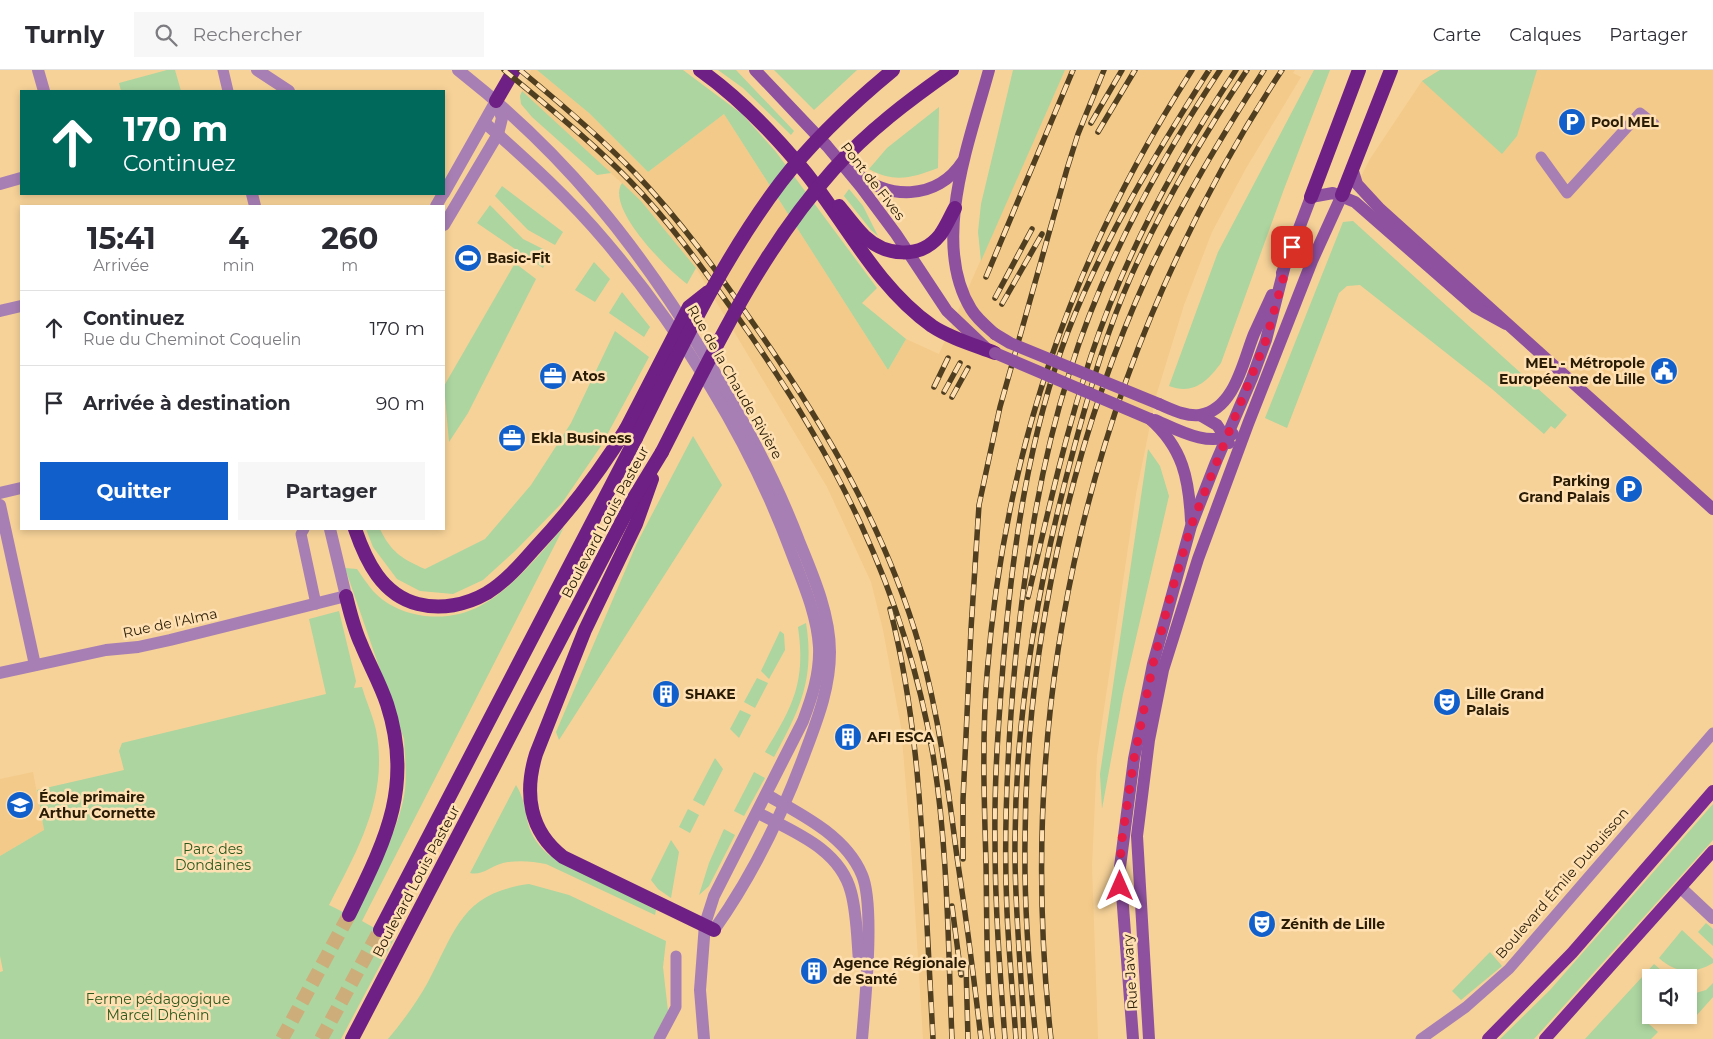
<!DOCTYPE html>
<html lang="fr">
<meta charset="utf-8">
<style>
:root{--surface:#fff;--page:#f7f7f7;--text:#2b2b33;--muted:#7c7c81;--line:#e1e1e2;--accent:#115fca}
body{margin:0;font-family:Montserrat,sans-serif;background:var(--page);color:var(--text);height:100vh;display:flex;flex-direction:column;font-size:19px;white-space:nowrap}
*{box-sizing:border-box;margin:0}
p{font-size:16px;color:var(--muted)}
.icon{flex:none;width:28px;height:28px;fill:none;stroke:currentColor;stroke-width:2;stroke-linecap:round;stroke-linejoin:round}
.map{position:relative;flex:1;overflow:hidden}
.panel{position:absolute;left:20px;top:135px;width:425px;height:325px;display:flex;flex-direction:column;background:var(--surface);border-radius:0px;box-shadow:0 2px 8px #0003}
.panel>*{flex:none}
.hud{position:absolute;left:20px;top:20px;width:425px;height:105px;border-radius:0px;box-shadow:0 2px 8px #0003;background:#00695c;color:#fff;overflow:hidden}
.controls{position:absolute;left:1642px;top:899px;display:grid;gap:10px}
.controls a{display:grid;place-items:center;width:55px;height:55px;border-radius:0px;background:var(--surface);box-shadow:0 2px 8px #0003;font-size:25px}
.pin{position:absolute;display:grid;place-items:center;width:42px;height:42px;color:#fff;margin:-21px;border-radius:10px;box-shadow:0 2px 8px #0006}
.me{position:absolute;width:55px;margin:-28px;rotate:0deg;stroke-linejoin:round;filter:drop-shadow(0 0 4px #0008)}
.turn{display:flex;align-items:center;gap:18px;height:105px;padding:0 20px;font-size:22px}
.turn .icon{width:65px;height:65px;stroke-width:2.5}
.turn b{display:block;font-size:35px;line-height:42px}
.eta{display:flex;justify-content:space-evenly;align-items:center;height:85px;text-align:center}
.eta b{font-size:30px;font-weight:700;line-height:35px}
.button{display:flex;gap:10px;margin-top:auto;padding:10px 20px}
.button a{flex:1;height:58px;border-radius:0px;background:var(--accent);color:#fff;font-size:20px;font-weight:700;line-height:58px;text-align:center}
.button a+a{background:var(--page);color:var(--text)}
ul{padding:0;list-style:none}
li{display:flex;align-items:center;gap:15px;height:75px;padding:0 20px;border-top:1px solid var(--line)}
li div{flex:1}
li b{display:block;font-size:19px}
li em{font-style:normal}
header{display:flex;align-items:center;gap:30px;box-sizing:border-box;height:70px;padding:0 25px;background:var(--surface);border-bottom:1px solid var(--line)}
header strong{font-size:24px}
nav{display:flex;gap:28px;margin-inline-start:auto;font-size:18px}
.search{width:350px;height:45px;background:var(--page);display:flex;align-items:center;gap:12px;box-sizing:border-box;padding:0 18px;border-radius:0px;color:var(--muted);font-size:19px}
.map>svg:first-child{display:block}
.built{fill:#f3ca89}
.green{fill:#acd5a0}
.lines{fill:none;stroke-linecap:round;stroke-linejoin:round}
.trunk-tunnel{stroke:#cdad7a;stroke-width:14;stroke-dasharray:14 7;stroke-linecap:butt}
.pedestrian{stroke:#a87fb4;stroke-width:11}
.minor{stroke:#a87fb4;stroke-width:12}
.tertiary{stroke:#a87fb4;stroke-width:12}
.secondary{stroke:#8e51a0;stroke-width:12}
.primary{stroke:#7b2b91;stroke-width:12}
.trunk{stroke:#6f2084;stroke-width:14}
.rail-casing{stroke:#503e20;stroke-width:5.5}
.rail{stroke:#fee0b3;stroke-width:4;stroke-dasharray:11;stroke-linecap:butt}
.secondary-bridge{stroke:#8e51a0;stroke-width:12}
.trunk-bridge{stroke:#6f2084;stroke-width:14}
.route{stroke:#e11d48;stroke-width:9;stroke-dasharray:0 16.2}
.labels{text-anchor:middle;stroke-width:5;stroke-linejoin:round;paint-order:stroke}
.poi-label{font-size:14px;font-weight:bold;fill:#291b04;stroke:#fee0b3;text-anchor:start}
.street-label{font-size:14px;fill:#291b04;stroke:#fee0b3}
.park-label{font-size:14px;fill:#2c581c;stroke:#fee0b3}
</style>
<header>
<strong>Turnly</strong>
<div class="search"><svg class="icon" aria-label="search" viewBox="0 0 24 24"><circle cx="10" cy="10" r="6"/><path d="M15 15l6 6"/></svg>Rechercher</div>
<nav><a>Carte</a><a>Calques</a><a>Partager</a></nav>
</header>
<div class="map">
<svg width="1713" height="969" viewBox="0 0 1713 969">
<rect width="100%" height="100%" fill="#f6d298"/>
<g class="built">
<polygon points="531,0 537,0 589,43 648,102 724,44 888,300 906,269 939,284 1065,0 1295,0 1293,3 1301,7 1245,100 1212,162 1184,235 1156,326 1136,424 1097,686 1092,796 1098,969 923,969 911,776 901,657 883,560 871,512 827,417 696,198 641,131 522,21"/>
<polygon points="1440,0 1713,0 1713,439 1357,114 1370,89 1422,11"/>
<polygon points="33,702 44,760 0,786 0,709"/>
</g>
<g class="green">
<polygon points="167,0 175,0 181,21 121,21 119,13"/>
<polygon points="537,0 683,0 742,44 776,82 877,218 862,233 906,269 888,300 724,44 648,102 589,43"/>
<polygon points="718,0 736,0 794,61 791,65 743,18"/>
<polygon points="774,0 857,0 814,40"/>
<polygon points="1013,0 1065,0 981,191 978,162 981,134"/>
<path d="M1314,0H1330L1284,119L1221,293C1207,312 1193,325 1169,316L1218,182Z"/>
<polygon points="1440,0 1537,0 1517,66 1502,84 1422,11"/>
<polygon points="522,21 611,103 597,105 532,47 521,34 520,26"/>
<path d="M939,37L938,98C912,108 894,113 869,99L887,78Z"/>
<path d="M622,113L641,131L696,198L687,214C668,200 605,138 622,113Z"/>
<polygon points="502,116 563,162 555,175 528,160 495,126"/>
<polygon points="849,119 863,136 878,166 871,160 844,126"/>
<polygon points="490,135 523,169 551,183 543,198 477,153"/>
<polygon points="1353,151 1567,345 1555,359 1551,356 1544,364 1492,319 1360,215 1347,216 1339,223 1287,358 1265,348 1343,152"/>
<polygon points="594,192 610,209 595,232 575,220"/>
<polygon points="515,193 536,209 468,343 449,372 444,316"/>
<polygon points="622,222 650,257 644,267 609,243"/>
<path d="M615,261L649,287L601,376L562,433L515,481L483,510L453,524L420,521L397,509L373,477L366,459H380C391,482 402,489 425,499L485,469L531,415L571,353Z"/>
<polygon points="693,366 722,415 559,670 556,662 637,473"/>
<polygon points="1148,379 1160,396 1169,426 1123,624 1102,739 1100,704"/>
<path d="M564,457L362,851L394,869L341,969H0V902L3,901L0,886V786L44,760L37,720L124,700L119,681L122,673L326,624L309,549L339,541L356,611L354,618L362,617C366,631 373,646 376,660C389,726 358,779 329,835L349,845C371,810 394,771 403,731C408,711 405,688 404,669L345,498L357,499C362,506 367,514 373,521C399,549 447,554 480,536C513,519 539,484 564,457Z"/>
<path d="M806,553C815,609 800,639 774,687L765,682C793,636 806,612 798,557Z"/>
<polygon points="780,561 784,564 785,580 769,609 761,601"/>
<polygon points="757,608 768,613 755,638 744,632"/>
<polygon points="740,640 751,645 739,668 730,659"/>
<polygon points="715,688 723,699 704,736 693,730"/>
<polygon points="754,702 765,708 744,746 734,741"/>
<path d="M516,715C532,741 519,759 549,785L656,840L655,845L546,794C532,791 517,790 503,793C491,796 482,806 470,803Z"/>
<polygon points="1713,734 1713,770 1534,969 1500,969 1550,920"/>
<polygon points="688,739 699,745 690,763 679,757"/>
<polygon points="724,759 735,765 709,816 699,825 709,793"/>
<polygon points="671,770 679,782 671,828 658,819 651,810"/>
<path d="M529,814L569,825L666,871L663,897L668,941L653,969H388C403,951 417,932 428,912C456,859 462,823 529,814Z"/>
<polygon points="1706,853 1713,859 1713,876 1698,862"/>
<path d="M1682,860L1713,889V893C1693,905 1675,903 1659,888Z"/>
<polygon points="1490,882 1502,896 1461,930 1452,921"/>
<polygon points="1654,894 1669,907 1651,908 1651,937 1642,948 1658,962 1651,969 1585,969"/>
<polygon points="1713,913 1713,927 1697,945 1689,938 1689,925 1706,920"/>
</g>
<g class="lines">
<g class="trunk-tunnel">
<polyline points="282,969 349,845"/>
<polyline points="321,969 380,860"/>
</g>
<g class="pedestrian">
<polyline points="223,0 228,21"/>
<polyline points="1541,87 1567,123 1640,43 1654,54"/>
<polyline points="304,459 301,464 316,534"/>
<polyline points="659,969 676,937 676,886"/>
<polyline points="1421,969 1466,937 1509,899 1713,663"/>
</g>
<g class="minor">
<polyline points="38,0 44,21"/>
<polyline points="0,114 21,108"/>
<polyline points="252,124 255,136"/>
<polyline points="0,241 21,236"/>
<polyline points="0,423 21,418"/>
<polyline points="0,435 35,595"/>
<polyline points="0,603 106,580 138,577 170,570 346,526"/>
<path d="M767,725C801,744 846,766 862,805C875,835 865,933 862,969"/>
<path d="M758,743C794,762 840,779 851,822C857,844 857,868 859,891"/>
<polyline points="1681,818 1713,848"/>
<polyline points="704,969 700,920 705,854"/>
</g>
<g class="tertiary">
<polyline points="257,0 289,21"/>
<path d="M458,0C564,83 635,172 705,286C741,346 774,405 799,471C813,505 830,544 830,582C830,617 818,648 806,680C783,743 753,805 714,860"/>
<path d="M485,53C527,90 570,129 606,172C682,262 749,369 790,479C802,511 817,543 819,577C820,604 812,627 803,651L714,826L705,854"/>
<polyline points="444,123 496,31"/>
<polyline points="436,136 443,124"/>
<polyline points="444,155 498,64 502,48 496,31"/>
<polyline points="330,459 346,526"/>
</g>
<g class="secondary">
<polyline points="755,0 827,76 861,117 896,164 947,241 986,278"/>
<path d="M989,0C970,70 930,172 971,239C977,249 986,256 995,264"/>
<polyline points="1352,98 1357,114 1380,139 1713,439"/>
<path d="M853,100C886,131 937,131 963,91"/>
<polyline points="1282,203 1311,127 1333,123 1355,132 1475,237 1506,254"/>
<path d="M1159,334C1171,339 1186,347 1200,345C1235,339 1243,291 1254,264C1260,251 1266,238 1272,225"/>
<polyline points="1200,345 1217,355 1229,373"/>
<path d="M1150,349C1183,378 1189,409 1191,451"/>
<path d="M1155,350C1178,360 1209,378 1233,364"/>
<polyline points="1133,969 1120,797 1134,689 1153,594 1191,456 1216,392 1252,308 1266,270 1285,195"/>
<polyline points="1149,969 1137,766 1149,670 1163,600 1198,489 1248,354 1312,191 1342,125"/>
</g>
<g class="primary">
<polyline points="1488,969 1572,883 1713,721"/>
<polyline points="1545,969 1713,781"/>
</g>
<g class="trunk">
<path d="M700,0C741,29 774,64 806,103C847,155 877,217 932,256C950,268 974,275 995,283"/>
<polyline points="496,31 514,0"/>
<polyline points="1342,125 1391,0"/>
<polyline points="1311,127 1359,0"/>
<path d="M839,136C847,146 855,157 864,166C885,186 920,190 940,165C946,157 950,147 955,138"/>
<path d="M652,409L636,454L585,560L536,684C524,723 529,761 563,787L714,860"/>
<path d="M355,459C366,491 382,525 418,534C441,540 466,535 487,523C505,512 520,495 534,479C569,442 599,403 626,359"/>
<path d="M346,526C350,542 354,559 361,574C369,594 380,613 387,634C414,717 385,771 349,845"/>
<polyline points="380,860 636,368"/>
<polyline points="352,969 634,428 662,382"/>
</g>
<g class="rail-casing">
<g id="rail">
<path d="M504,0C547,36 591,71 630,111C670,152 703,199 737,246C835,384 904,517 933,685C948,778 948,875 952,969"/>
<path d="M520,0C560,33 600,67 636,104C680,150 717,201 753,253C824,354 886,459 920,578C939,646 948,717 957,787C966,847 974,908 981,969"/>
<polyline points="1091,53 1122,0"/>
<polyline points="1098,62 1135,0"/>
<polyline points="986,207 1073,0"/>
<polyline points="995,228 1032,159"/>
<polyline points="1002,234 1042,164"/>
<polyline points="934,317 948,288"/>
<polyline points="944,322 960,293"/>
<polyline points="952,327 968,298"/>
<path d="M1028,527C1047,446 1065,365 1091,286C1125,184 1177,89 1236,0"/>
<path d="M890,539C915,636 921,737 926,836C928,881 931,925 933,969"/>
<polyline points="963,789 963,730 971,559 979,435 1000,337 1067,99 1078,64 1104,0"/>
<polyline points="952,836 961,905"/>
<polyline points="966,896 968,969"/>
<path d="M993,969C986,910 987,851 986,792C984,729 982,666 987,604C1005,379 1071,189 1192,0"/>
<path d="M1005,969C1000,903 995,837 995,771C994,708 999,645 1004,583C1013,475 1029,366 1067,264C1103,170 1155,85 1209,0"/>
<path d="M1016,969C1013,927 1009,885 1007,842C1003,756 1008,669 1016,583C1026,489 1040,395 1069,304C1102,196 1158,94 1220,0"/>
<path d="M1024,969C1022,903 1014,837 1015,770C1016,637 1039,506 1074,378C1090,319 1107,260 1132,204C1164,133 1203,66 1247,0"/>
<path d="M1036,969C1029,903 1024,836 1025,770C1026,580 1069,377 1148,204C1181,133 1222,66 1264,0"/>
<path d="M1051,969C1013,624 1091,290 1282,0"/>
</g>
</g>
<use href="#rail" class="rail"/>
<g class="secondary-bridge">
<polyline points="995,264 1010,273 1159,334"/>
<polyline points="995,283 1150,349"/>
</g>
<g class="trunk-bridge">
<polyline points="626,359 689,237 708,222"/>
<path d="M636,368C680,280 721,191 781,112C813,70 853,33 893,0"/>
<path d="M662,382C712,284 759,183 833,100C868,61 909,30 952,0"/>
</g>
</g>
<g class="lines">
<polyline class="route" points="1120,816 1121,776 1134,689 1153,594 1170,527 1191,456 1266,270 1292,177"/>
</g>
<defs>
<g id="parking-disc" transform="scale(1.4375)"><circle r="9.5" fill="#115fca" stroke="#fee0b3"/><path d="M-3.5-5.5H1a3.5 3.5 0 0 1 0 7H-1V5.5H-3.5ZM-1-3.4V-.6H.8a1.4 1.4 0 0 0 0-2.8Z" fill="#fff"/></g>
<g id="stadium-disc" transform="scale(1.4375)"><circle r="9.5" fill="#115fca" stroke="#fee0b3"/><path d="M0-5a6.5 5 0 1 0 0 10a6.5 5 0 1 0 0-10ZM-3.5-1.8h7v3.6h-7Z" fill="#fff"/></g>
<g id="civic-disc" transform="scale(1.4375)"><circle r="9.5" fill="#115fca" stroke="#fee0b3"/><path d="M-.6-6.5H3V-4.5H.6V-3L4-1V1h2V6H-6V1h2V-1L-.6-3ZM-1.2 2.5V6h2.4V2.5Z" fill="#fff"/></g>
<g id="office-disc" transform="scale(1.4375)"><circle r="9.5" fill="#115fca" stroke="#fee0b3"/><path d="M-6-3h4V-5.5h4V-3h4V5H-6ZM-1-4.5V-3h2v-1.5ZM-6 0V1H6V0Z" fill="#fff"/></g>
<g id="building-disc" transform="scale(1.4375)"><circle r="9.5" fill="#115fca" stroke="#fee0b3"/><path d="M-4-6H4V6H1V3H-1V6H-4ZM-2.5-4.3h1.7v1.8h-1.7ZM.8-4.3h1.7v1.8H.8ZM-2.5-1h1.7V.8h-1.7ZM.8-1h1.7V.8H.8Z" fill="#fff"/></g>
<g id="theatre-disc" transform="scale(1.4375)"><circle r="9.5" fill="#115fca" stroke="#fee0b3"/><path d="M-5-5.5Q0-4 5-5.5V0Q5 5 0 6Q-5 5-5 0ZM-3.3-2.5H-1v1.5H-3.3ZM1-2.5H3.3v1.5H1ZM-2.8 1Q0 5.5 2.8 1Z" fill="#fff"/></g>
<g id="school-disc" transform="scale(1.4375)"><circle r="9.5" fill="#115fca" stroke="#fee0b3"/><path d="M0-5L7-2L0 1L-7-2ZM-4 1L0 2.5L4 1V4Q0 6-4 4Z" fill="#fff"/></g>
</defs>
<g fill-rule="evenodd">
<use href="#parking-disc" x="1572" y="52"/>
<use href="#stadium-disc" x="468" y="188"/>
<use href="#civic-disc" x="1664" y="301"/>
<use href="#office-disc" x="553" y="306"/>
<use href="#office-disc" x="512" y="368"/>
<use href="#parking-disc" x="1629" y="419"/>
<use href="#building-disc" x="666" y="624"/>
<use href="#theatre-disc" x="1447" y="632"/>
<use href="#building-disc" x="848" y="667"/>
<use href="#school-disc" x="20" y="735"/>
<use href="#theatre-disc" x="1262" y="854"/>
<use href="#building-disc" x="814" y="901"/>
</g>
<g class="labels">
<g class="poi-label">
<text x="1591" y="57">Pool MEL</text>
<text x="487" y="193">Basic-Fit</text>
<text x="1645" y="298" text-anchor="end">MEL - Métropole<tspan x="1645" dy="16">Européenne de Lille</tspan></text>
<text x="572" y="311">Atos</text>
<text x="531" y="373">Ekla Business</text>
<text x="1610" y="416" text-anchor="end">Parking<tspan x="1610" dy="16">Grand Palais</tspan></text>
<text x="685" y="629">SHAKE</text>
<text x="1466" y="629">Lille Grand<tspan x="1466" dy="16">Palais</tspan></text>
<text x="867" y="672">AFI ESCA</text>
<text x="39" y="732">École primaire<tspan x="39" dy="16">Arthur Cornette</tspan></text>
<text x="1281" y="859">Zénith de Lille</text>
<text x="833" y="898">Agence Régionale<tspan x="833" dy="16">de Santé</tspan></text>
</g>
<g class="street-label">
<text transform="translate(873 111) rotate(52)" y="5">Pont de Fives</text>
<text transform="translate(735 312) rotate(60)" y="5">Rue de la Chaude Rivière</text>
<text transform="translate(605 452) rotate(-62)" y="5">Boulevard Louis Pasteur</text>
<text transform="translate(170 553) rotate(-12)" y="5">Rue de l'Alma</text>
<text transform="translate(416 811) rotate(-62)" y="5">Boulevard Louis Pasteur</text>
<text transform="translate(1562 813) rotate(-49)" y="5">Boulevard Émile Dubuisson</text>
<text transform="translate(1130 902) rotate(-94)" y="5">Rue Javary</text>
</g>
<g class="park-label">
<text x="213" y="784">Parc des<tspan x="213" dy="16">Dondaines</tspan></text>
<text x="158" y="934">Ferme pédagogique<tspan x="158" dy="16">Marcel Dhénin</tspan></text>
</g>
</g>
</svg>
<div class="controls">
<a><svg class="icon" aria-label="sound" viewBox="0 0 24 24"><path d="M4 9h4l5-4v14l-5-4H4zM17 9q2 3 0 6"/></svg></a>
</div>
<div class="pin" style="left:1292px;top:177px;background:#d93025"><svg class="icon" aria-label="arrive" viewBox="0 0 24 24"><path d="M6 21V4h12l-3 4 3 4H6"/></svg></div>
<svg class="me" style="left:1120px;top:816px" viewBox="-20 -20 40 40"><path d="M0-17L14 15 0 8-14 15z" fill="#e11d48" stroke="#fff" stroke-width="4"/></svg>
<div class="hud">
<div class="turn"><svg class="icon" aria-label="ahead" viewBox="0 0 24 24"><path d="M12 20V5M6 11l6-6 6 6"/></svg><div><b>170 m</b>Continuez</div></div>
</div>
<section class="panel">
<div class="eta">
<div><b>15:41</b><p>Arrivée</p></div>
<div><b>4</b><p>min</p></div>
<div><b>260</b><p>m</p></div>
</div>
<ul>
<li><svg class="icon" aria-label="ahead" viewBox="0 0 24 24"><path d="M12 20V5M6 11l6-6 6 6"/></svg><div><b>Continuez</b><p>Rue du Cheminot Coquelin</p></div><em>170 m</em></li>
<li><svg class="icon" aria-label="arrive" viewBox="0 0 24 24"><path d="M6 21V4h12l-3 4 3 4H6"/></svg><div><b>Arrivée à destination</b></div><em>90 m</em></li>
</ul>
<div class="button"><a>Quitter</a><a>Partager</a></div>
</section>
</div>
